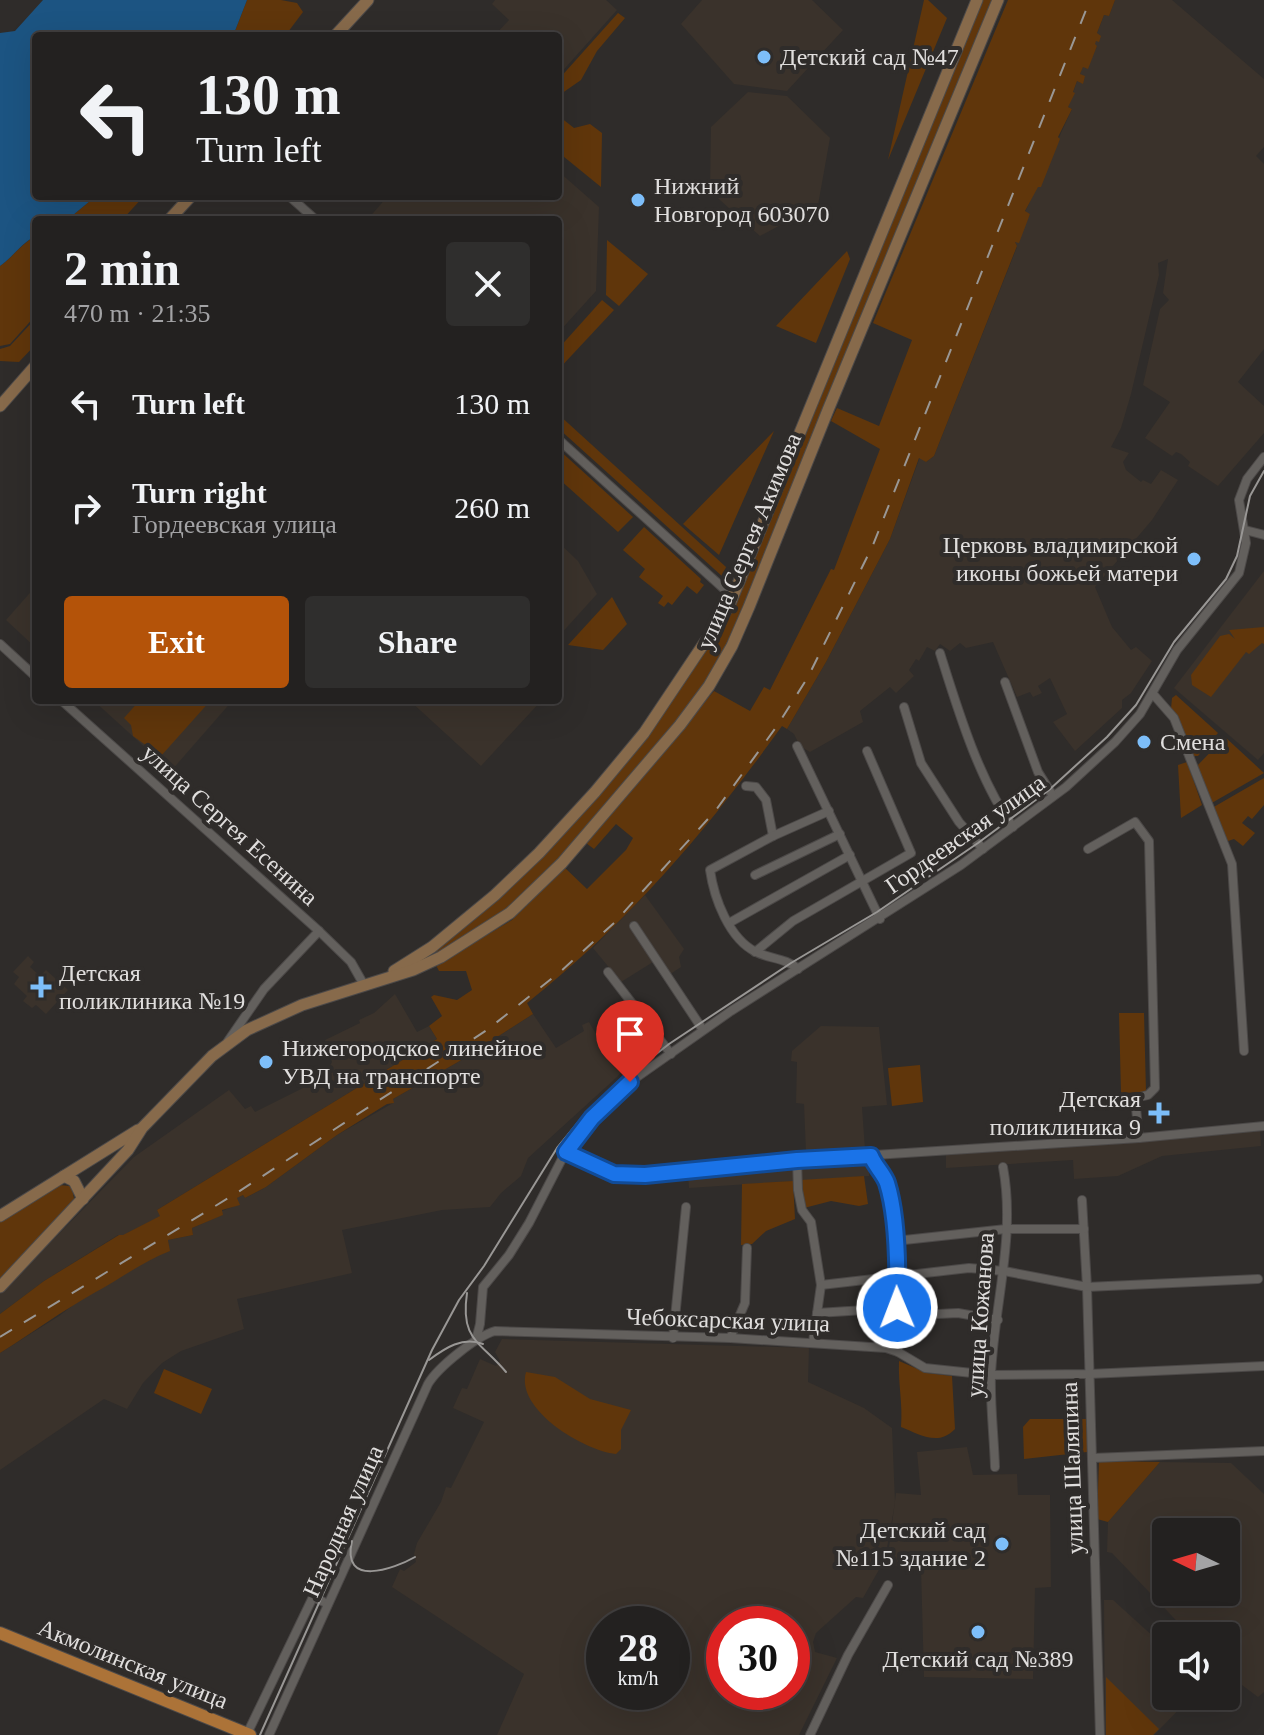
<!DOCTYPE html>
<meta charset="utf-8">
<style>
:root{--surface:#232120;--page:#2f2e2d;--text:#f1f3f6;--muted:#a3a3a5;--line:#403e3e;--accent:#b45309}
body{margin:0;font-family:Georgia,serif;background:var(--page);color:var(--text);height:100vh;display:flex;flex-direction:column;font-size:30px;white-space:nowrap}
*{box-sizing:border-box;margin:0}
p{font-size:26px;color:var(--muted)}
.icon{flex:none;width:44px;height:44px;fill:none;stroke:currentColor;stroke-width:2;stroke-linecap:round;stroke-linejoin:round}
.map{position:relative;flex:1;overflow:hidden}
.side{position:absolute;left:32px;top:216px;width:530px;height:488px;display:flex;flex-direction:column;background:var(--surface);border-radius:8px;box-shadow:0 8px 32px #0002,0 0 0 2px var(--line)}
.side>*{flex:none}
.top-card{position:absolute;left:32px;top:32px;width:530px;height:168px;border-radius:8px;box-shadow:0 8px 32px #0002,0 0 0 2px var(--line);background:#232120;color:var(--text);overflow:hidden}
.needle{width:52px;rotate:275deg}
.fabs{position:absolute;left:1152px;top:1518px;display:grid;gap:16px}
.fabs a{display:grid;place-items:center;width:88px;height:88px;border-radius:8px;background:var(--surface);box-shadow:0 8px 32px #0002,0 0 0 2px var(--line);font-size:40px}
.speed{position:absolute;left:586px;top:1606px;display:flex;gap:16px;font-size:40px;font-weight:700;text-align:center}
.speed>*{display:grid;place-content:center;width:104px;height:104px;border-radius:50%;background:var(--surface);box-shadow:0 8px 32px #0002,0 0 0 2px var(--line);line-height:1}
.speed small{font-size:20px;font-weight:400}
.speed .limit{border:12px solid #d22;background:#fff;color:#111}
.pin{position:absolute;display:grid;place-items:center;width:68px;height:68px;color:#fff;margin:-82px -34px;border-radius:50% 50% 50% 0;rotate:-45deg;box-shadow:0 0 8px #0007}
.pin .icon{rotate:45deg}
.me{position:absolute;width:88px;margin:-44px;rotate:359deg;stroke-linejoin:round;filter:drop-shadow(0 0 6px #0008)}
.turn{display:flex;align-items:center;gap:28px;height:168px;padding:0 32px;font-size:36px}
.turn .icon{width:104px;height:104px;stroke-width:2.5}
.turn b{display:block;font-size:56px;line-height:68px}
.round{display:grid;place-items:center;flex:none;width:84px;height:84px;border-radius:8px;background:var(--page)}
.summary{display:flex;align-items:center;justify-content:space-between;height:136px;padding:0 32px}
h1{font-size:48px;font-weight:700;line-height:60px}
.button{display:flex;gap:16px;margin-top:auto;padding:16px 32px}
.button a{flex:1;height:92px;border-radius:8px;background:var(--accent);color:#fff;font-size:32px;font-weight:700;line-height:92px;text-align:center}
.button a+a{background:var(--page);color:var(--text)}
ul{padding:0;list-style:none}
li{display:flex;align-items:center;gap:24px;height:104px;padding:0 32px}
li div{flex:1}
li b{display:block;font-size:30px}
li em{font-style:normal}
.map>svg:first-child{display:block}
.built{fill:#3a322b;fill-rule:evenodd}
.green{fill:#60360b}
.water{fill:#1c5482}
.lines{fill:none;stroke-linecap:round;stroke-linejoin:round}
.street-casing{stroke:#4c4948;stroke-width:10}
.secondary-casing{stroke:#4c4948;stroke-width:13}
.primary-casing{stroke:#4c4948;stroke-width:14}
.street{stroke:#63605d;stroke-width:8}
.secondary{stroke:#876a4b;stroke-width:11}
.primary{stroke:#ac7338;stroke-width:12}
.tram{stroke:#999795;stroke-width:2}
.rail{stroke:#999795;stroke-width:2;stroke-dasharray:14 14;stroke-linecap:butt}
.route-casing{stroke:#114b97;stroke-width:20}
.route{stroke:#1a73e8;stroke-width:14}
.poi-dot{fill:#7dbef9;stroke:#2f2c2a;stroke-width:3}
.labels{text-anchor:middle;stroke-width:8;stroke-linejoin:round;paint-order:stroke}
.poi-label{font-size:24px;fill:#e0dedd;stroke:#2f2c2a;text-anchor:start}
.street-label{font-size:24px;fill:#e0dedd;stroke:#2f2c2a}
</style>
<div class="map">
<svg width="1264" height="1735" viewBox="0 0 1264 1735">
<rect width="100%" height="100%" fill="#2f2c2a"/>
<g class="built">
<polygon points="495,0 606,0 617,10 558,76 558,36 494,36 509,20 492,4"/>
<polygon points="702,0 812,0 843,30 787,91 734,84 681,24"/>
<polygon points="1115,0 1172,0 1264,79 1264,147 1256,156 1264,164 1264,349 1238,382 1264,406 1264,433 1218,486 1188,466 1190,462 1181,454 1176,452 1172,456 1145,438 1170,402 1143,385 1160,309 1169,300 1163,293 1168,259 1158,263 1159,275 1131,394 1121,428 1111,447 1129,453 1123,462 1126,470 1141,482 1143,480 1151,484 1161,470 1178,480 1152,520 1095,587 1112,627 1131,650 1136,647 1152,661 1131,693 1122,700 1122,708 1075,751 1053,722 1067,714 1050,678 1038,686 1042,693 1033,697 1030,692 1017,697 993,642 966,648 960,643 950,651 940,644 935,651 927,647 919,661 916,659 909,670 914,676 896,693 890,687 860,711 863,722 810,752 800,746 794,734 787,729 826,662 890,539 920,457 926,462 934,456 1017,247 1015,241 1030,214 1025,212 1072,109 1068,107 1077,81 1082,83 1080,74 1083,66 1087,68 1097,46 1094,45 1097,33 1104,15 1109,16"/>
<polygon points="748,92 787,96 830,138 818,205 760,236 710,191 711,127"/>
<polygon points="558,171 599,207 596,291 558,333 558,220 367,220 388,196 558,196"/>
<polygon points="558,542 578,561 597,594 558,637"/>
<polygon points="1264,571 1264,753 1258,760 1174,688"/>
<polygon points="36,586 36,648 6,620"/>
<polygon points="93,700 233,700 171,771"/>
<polygon points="409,700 542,700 481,766"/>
<polygon points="645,895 684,949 679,957 681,967 664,978 653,962 621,982 593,948"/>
<polygon points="28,956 34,962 30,967 40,976 46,970 68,990 46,1014 36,1005 32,1008 23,1001 27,996 14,984 19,977 13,972"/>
<polygon points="395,994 417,1032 429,1026 437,1039 157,1210 161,1216 122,1236 118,1235 44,1281 0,1314 0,1294 134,1157 229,1090 245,1109 251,1106 255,1112 323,1078 332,1062 325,1040 360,1023 359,1020 374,1013"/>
<polygon points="533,1014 556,1048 584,1031 582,1025 589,1022 596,1034 602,1030 628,1064 617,1077 528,1158 521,1176 501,1193 490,1207 442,1210 342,1230 352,1273 237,1299 244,1329 181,1351 162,1363 143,1383 127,1409 104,1399 0,1470 0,1353 59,1316 81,1299 146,1260 169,1251 168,1240 193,1235 192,1228 222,1215 222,1211 239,1204 236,1198 243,1195 245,1198 266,1187 337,1135 393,1103 393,1099 458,1062"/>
<polygon points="821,1026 879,1027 887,1105 862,1107 865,1149 806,1153 804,1104 796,1103 797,1062 791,1061 792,1051"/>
<polygon points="1260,1130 1261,1146 1162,1156 1118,1176 1074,1179 1073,1160 946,1168 946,1151"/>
<polygon points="869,1159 869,1176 689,1188 688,1175 806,1161"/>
<path d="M502,1339L809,1348L808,1382L864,1408L892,1428L895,1503L885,1559L863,1598L856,1597L816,1633L813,1642L815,1652L837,1658L799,1735H497L524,1674L392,1587L400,1569L404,1571L416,1562L414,1554L417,1543L441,1502L446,1487L451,1488L484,1422L453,1408L462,1388L467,1389L480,1359L496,1366L500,1361L495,1352ZM604,1624H672V1692H604ZM724,1624H792V1692H724Z"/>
<polygon points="967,1447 973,1475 1017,1474 1018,1495 1050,1495 1051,1587 1035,1588 1033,1679 924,1677 921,1569 899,1567 887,1563 896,1493 921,1495 917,1452"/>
<path d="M1160,1462L1231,1463L1264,1494V1692L1258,1697L1226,1673V1636H1191L1112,1553L1107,1552L1108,1522ZM1166,1532H1226V1592H1166Z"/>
<polygon points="1104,1600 1113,1600 1166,1648 1166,1696 1192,1696 1154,1735 1105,1735"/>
</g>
<g class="green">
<polygon points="247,0 281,0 297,3 303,12 285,36 233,36"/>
<polygon points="924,0 928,0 947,18 888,160"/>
<polygon points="982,0 992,0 728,645 709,678 680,719 558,862 503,911 438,954 434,948 489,906 636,750 712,641"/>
<path d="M1008,0H1115L1109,16L1104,15L1097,33L1101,36L1099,42L1096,41L1095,44L1097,46L1088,69L1083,67L1080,74L1085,76L1083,84L1077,81L1073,92L1075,93L1068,107L1072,109L1058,137L1060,139L1041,187H1038L1025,211L1030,214L1019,243L1015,242L1017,246L934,456L926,462L919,458L890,539L826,662L787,729L782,726C704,834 631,920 527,1003L533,1014L458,1062L393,1099L394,1103L387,1104L337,1135L266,1187L245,1198L243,1195L237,1198L240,1205L222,1210L223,1215L192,1228L193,1235L168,1240L170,1251C142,1262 120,1279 94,1293C62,1311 32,1333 0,1353V1314L44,1281L119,1235H123L160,1216L157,1210L437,1039L429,1026L442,1016L431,997L434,995L457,1000L472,990L466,971H439L436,965L512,920L564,867L587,889L626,850L633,838L616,824L594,849L586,843L714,691L750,711L764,687L770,690L831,569L834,570L880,449L831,421L837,408L879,426L912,340L873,323Z"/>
<polygon points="618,13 625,18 597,51 581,80 558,96 558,80"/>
<polygon points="558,103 560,117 574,128 590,124 602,133 601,187 558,152"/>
<polygon points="96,196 144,196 122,220 67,220"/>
<path d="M36,236V315L10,344L0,346V266C13,257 21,244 36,236Z"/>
<polygon points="607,240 648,274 619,306 606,295"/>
<polygon points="847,251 850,259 816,343 776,326"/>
<polygon points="602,300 614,310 558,370 558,349"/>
<polygon points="36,318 36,344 19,362 0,361 0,349 10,346"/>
<polygon points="558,414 726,567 723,577 558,428"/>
<polygon points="774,431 719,555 683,524"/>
<polygon points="558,449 633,517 618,532 558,478"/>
<polygon points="644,527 701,579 700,582 704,585 697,594 687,586 672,605 668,602 664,607 658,603 663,596 639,577 645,569 623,550"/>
<polygon points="612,597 627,624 603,650 568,645"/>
<polygon points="1264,627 1264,644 1262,643 1249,654 1246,652 1211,697 1192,685 1191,675 1220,636 1229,634 1235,639 1229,630"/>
<polygon points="1176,695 1218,733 1198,756 1192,756 1171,709 1172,698"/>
<polygon points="140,700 211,700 161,756 133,736 131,725 124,718"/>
<polygon points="1225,737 1264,773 1210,804 1196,767"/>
<polygon points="1187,762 1202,805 1181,818 1178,765"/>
<polygon points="1264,778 1264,805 1252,819 1248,816 1242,823 1255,833 1243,846 1234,839 1225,842 1212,808"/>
<polygon points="1119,1013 1144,1013 1146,1092 1121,1093"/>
<polygon points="920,1065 923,1102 892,1106 888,1068"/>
<polygon points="864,1176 868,1204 859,1206 831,1201 804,1208 800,1180"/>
<polygon points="793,1181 795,1219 766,1231 752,1244 741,1245 742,1184"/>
<polygon points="59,1185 69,1186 72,1188 74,1199 0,1279 0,1222"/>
<path d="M899,1361L927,1373L952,1376L955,1429C938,1447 919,1434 901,1427C903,1404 898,1384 899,1361Z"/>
<polygon points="164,1369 212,1389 201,1414 154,1393"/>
<path d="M526,1372L555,1377L590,1399L631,1410L621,1430V1449L616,1454C585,1451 515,1410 526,1372Z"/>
<polygon points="1030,1419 1087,1419 1087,1452 1024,1459 1023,1427"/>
<polygon points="1099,1461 1160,1462 1108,1522 1097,1519"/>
<polygon points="1106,1677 1159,1729 1153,1735 1106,1735"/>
</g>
<path class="water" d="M43,0H247L233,36H36V196H96L67,220H36V236C21,243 13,257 0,266V33L15,31Z"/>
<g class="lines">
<g class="street-casing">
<g id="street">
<polyline points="289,196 316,220"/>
<polyline points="558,439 733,597"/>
<polyline points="1264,457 1247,479 1239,500 1246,543 1239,573 1177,650 1140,714 1115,742 1066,787 961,865 731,1011 630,1082 592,1118 566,1152 614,1174 659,1175 797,1160 1139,1138 1264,1126"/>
<polyline points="1245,530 1264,535"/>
<polyline points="0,644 36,677"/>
<path d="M940,653C957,707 979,781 1013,827"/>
<polyline points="1005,682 1038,772 1053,796"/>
<polyline points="1153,694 1174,718 1232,864 1244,1051"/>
<polyline points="61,700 319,931 351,962 364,985"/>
<polyline points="904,707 921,763 959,822 983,849"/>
<polyline points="797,746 880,919"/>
<polyline points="746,786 756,787 766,800 773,836"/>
<polyline points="1088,849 1135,822 1149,841 1155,1088 1148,1095 1135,1098 1139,1138"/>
<polyline points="755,875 840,834"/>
<polyline points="729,923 850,855"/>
<polyline points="634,926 703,1030"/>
<polyline points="755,952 793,921 911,853 867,751"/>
<path d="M798,969C786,958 770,959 756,952C729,939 714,898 710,870L773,836L829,811"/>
<polyline points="608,972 671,1054"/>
<polyline points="228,1041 264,989 319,931"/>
<polyline points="871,1156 878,1171 886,1178 891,1201 898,1278 898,1352"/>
<polyline points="797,1160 798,1190 802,1210 811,1222 821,1285 813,1342"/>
<polyline points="1082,1200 1087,1287 1100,1735"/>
<polyline points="895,1241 1006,1229 1084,1229"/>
<polyline points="821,1285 969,1268 1004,1271 1087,1287 1258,1279"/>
<polyline points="817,1313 897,1308"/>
<polyline points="897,1316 958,1313 998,1320"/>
<polyline points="673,1338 686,1207"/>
<polyline points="730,1338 745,1303 747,1248"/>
<polyline points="476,1340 480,1324 483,1287 509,1255 529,1223 564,1155"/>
<polyline points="1093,1458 1264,1451"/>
<path d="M995,1467C994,1436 990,1405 991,1375C994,1305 1016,1237 1003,1167"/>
<polyline points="247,1734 313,1597 328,1604"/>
<path d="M269,1735L428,1384C438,1367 477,1336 495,1331L730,1338L886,1348L898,1352L925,1368L991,1375L1089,1374L1264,1366"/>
<polyline points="810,1735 848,1655 888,1585"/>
</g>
</g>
<g class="secondary-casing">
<g id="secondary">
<polyline points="335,36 368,0"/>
<polyline points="169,220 191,196"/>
<polyline points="0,406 36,365"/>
<polyline points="394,971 432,947 495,895 539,853 595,792 644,733 729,606 977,0"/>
<polyline points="64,1176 74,1181 83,1199"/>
<polyline points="0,1216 138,1130"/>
<polyline points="0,1287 128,1150 142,1128 212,1056 247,1030 302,1005 413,970 441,957 510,913 562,863 680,725 709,686 732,646 749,607 828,410 998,0"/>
</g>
</g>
<g class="primary-casing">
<polyline id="primary" points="0,1633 250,1735"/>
</g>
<use href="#street" class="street"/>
<use href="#secondary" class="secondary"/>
<use href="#primary" class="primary"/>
<g class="tram">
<path d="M467,1293C460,1340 480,1341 506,1372"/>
<path d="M429,1360C445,1348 463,1336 483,1344"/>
<path d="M352,1541C341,1588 394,1569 415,1557"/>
<polyline points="260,1735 432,1350 459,1300 484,1266 557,1148 585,1114 624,1079 669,1044 791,963 877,912 978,843 1049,790 1107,737 1136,705 1174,642 1226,579 1237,556 1250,496 1264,471"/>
</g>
<polyline class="rail" points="0,1337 235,1194 487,1030 560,972 615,922 716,810 777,726 808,677 873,545 1090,0"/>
</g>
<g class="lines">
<g class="route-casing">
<path id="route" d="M630,1082L592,1118L566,1152L614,1174L645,1175L797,1160L871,1156C875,1166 884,1174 887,1183C898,1218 898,1270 897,1308"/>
</g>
<use href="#route" class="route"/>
</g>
<g class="poi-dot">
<circle cx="764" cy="57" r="8"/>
<circle cx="638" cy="200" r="8"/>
<circle cx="1194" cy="559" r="8"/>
<circle cx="1144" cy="742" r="8"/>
<path d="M37 975h8v8h8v8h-8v8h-8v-8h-8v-8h8z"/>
<circle cx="266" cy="1062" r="8"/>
<path d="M1155 1101h8v8h8v8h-8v8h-8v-8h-8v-8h8z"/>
<circle cx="1002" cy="1544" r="8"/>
<circle cx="978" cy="1632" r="8"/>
</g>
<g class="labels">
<g class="poi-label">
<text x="780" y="65">Детский сад №47</text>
<text x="654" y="194">Нижний<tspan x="654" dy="28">Новгород 603070</tspan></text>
<text x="1178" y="553" text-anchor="end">Церковь владимирской<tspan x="1178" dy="28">иконы божьей матери</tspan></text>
<text x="1160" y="750">Смена</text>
<text x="59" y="981">Детская<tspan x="59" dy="28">поликлиника №19</tspan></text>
<text x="282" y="1056">Нижегородское линейное<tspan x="282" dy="28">УВД на транспорте</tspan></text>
<text x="1141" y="1107" text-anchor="end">Детская<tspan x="1141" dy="28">поликлиника 9</tspan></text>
<text x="986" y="1538" text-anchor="end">Детский сад<tspan x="986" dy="28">№115 здание 2</tspan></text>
<text x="978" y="1667" text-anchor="middle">Детский сад №389</text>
</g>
<g class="street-label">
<text transform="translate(749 541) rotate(-67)" y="8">улица Сергея Акимова</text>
<text transform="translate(230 825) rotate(42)" y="8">улица Сергея Есенина</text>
<text transform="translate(965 834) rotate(-35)" y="8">Гордеевская улица</text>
<text transform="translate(980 1315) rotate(-86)" y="8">улица Кожанова</text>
<text transform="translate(728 1320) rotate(2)" y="8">Чебоксарская улица</text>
<text transform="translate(1072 1468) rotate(-92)" y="8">улица Шаляпина</text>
<text transform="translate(343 1521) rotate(-66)" y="8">Народная улица</text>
<text transform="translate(133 1664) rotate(22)" y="8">Акмолинская улица</text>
</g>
</g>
</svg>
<div class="fabs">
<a><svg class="needle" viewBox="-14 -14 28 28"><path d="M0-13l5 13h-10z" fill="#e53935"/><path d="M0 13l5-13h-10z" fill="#a3a3a5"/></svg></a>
<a><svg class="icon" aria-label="sound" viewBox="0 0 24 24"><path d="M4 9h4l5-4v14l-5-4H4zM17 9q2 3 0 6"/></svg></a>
</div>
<div class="speed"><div>28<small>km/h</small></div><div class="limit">30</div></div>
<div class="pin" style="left:630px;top:1082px;background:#d93025"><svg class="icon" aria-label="arrive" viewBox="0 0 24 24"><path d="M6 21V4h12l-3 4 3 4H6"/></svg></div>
<svg class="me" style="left:897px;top:1308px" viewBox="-20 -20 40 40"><circle r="17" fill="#1a73e8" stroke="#fff" stroke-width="3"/><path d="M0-11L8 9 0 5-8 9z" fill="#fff"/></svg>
<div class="top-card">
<div class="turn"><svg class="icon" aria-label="left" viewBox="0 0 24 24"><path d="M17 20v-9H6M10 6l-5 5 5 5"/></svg><div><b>130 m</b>Turn left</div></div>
</div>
<section class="side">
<div class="summary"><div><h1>2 min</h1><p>470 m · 21:35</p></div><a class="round"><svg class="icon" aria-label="close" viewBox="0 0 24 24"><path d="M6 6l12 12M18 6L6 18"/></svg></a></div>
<ul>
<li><svg class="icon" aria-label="left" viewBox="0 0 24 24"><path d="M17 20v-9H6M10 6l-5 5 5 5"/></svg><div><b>Turn left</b></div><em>130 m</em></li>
<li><svg class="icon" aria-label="right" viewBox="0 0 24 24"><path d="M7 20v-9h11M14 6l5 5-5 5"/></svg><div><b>Turn right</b><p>Гордеевская улица</p></div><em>260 m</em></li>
</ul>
<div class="button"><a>Exit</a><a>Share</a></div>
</section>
</div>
